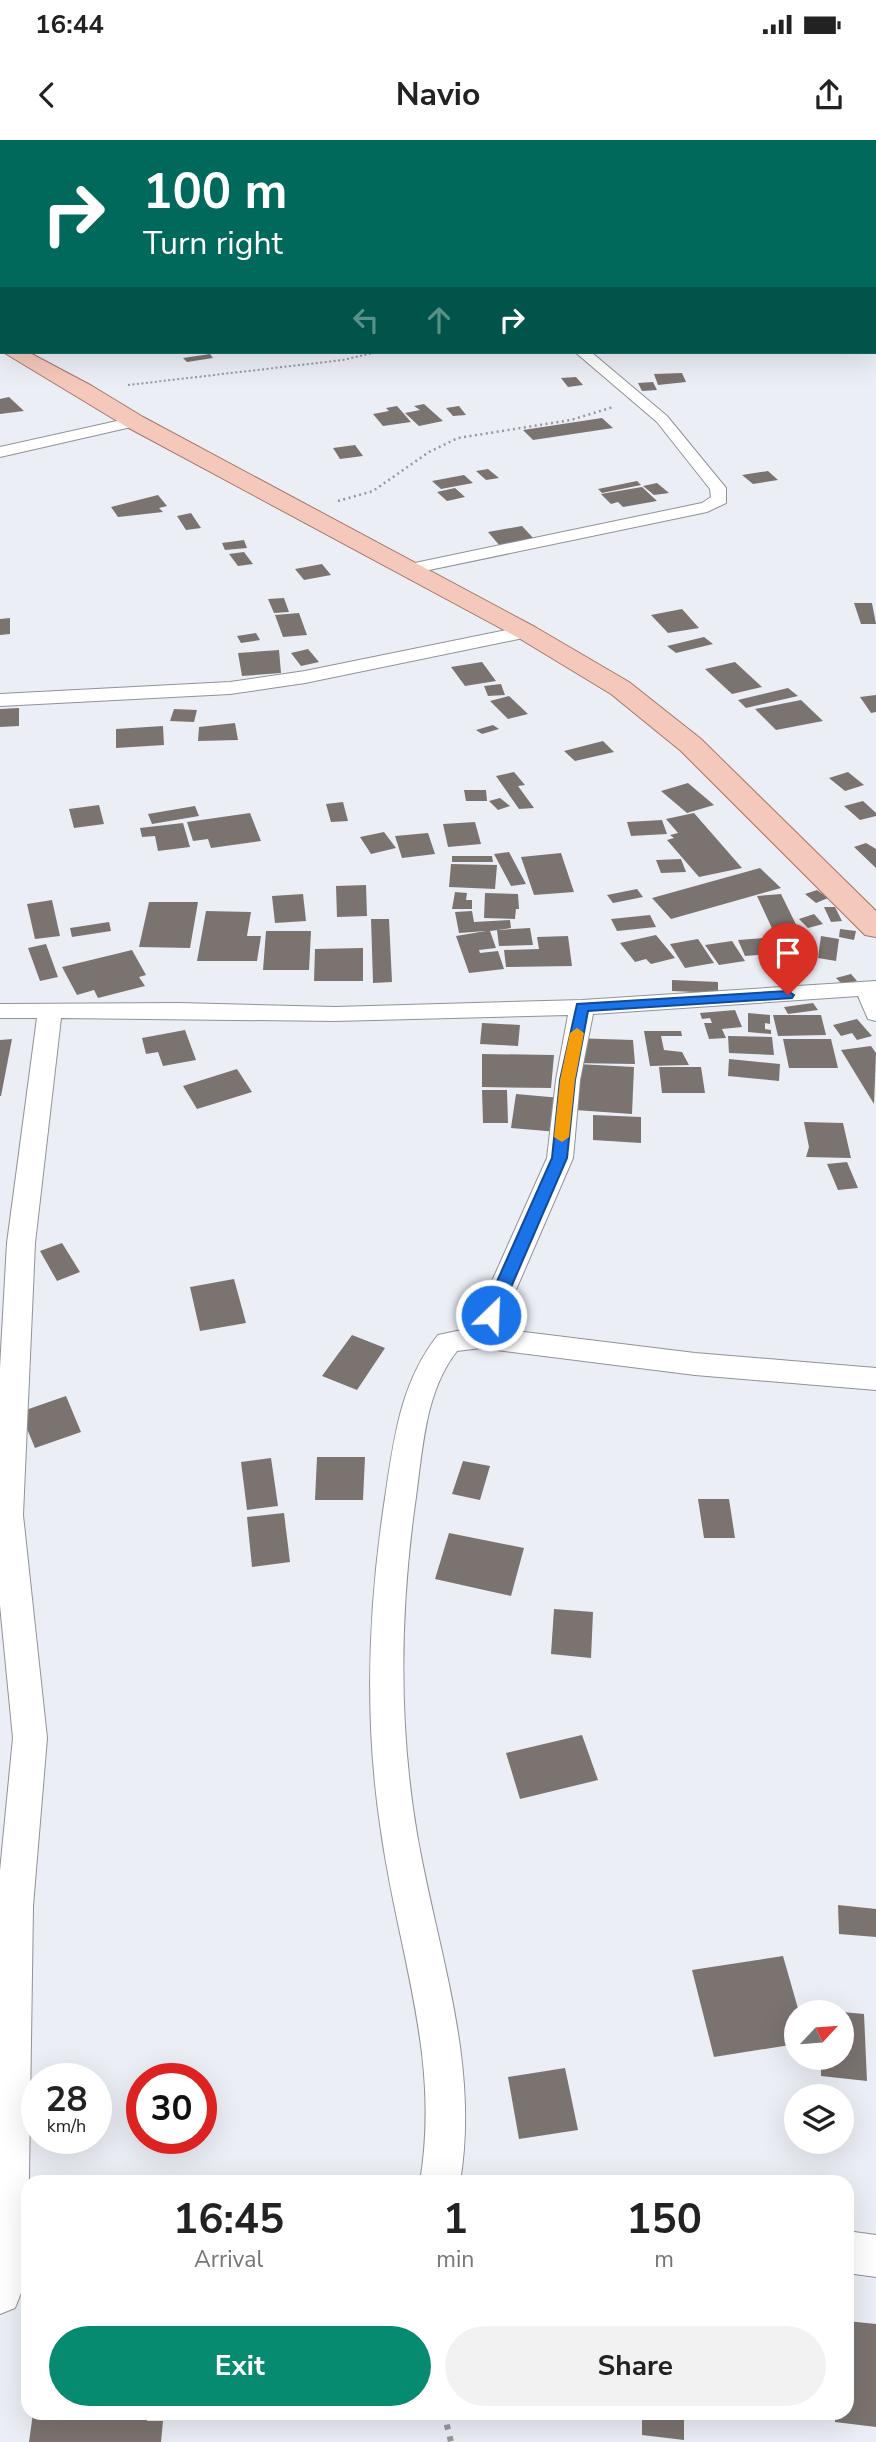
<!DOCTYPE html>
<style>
:root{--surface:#fff;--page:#f2f2f2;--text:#222;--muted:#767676;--accent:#078b70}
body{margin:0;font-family:"Nunito Sans",sans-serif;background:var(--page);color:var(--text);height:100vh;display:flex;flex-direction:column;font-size:26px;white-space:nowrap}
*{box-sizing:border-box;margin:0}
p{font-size:23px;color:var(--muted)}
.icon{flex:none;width:38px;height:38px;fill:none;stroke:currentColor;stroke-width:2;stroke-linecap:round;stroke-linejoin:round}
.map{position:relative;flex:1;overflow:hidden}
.drawer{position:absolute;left:21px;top:2035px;width:833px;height:245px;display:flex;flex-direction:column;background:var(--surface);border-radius:21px;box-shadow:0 7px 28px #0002}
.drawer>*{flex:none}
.hud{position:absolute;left:0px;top:0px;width:877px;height:214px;box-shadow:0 7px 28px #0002;background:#00695c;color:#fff;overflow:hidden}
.needle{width:46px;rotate:64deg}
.buttons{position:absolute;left:784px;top:1860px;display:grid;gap:14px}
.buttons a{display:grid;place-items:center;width:70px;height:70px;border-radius:50%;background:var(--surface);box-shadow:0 7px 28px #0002;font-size:35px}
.speed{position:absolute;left:21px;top:1923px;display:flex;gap:14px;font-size:35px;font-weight:700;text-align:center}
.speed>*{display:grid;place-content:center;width:91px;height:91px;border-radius:50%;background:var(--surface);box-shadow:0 7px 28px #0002;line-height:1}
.speed small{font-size:18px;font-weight:400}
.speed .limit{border:10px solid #d22;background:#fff;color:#111}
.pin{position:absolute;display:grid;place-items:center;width:60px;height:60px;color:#fff;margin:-72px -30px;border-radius:50% 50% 50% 0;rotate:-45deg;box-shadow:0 0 7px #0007}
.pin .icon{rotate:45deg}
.me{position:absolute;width:77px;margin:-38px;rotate:24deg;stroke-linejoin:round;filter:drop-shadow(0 0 5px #0008)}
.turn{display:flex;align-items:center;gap:24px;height:147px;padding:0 28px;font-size:32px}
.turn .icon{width:91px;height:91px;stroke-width:2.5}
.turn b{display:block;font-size:49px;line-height:60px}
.lanes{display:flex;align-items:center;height:66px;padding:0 28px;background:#0003;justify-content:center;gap:35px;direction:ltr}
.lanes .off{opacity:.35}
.eta{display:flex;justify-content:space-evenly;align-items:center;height:119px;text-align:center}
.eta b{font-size:42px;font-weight:700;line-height:49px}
.cta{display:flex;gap:14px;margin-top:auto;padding:14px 28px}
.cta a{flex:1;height:80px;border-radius:42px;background:var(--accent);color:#fff;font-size:28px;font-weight:700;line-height:80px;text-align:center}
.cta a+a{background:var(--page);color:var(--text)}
.status{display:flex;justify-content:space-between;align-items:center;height:49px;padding:0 35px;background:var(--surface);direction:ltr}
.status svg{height:19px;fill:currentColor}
header{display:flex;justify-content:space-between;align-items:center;height:91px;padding:0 28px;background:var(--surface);font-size:32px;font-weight:700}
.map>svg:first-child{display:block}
.building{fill:#7b7370}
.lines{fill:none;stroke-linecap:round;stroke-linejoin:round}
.minor-casing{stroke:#8f9299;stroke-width:2}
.primary-casing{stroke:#a67769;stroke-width:2}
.path-far2{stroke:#96989e;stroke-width:2;stroke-dasharray:2 2.5;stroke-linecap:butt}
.path-far1{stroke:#96989e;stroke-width:2.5;stroke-dasharray:2 3.5;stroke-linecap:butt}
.path{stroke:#96989e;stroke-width:6;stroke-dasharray:5 7;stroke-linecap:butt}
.minor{fill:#fff;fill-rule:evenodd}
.primary{fill:#f4c8ba;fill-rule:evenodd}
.route{fill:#1a73e8;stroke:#114b97;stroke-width:2}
.slow{fill:#f59e0b}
</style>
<div class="status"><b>16:44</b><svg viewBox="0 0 49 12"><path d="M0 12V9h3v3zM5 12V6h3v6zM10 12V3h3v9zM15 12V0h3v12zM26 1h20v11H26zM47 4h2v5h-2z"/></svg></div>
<header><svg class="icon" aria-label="back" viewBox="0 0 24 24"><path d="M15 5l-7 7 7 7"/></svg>Navio<svg class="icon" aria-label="share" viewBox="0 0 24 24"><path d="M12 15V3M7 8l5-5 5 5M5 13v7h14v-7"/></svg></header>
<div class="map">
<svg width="876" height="2302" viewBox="0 0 876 2302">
<rect width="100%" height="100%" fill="#eceef6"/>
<g class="building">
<polygon points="210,214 213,218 187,222 183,218"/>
<polygon points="682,233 686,242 658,245 654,234"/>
<polygon points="576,237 583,245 568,247 561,238"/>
<polygon points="653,242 657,250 642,251 638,243"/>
<polygon points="9,257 24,271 0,274 0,259"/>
<polygon points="424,264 443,281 419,286 405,273 420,270 414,266"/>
<polygon points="397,266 411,282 383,286 373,274 389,271 386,268"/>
<polygon points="459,266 466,275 453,276 446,268"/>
<polygon points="602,278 613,288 533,300 523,290"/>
<polygon points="355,305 363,316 340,319 333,308"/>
<polygon points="488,329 499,338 486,340 476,331"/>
<polygon points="768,331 778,340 753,344 742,335"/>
<polygon points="464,335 473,343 441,349 432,341"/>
<polygon points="637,341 641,345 602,353 598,349"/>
<polygon points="657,343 669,353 654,355 643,346"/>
<polygon points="642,347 657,361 623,367 618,362 611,364 601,354"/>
<polygon points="455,348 465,357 447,361 437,352"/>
<polygon points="158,355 167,366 159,368 163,372 118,377 111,367"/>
<polygon points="191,373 201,388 186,390 177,376"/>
<polygon points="522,386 535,400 500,406 488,392"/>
<polygon points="244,400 247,408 225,410 222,403"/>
<polygon points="244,412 253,424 238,426 229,414"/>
<polygon points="322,424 331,435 304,440 295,429"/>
<polygon points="284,458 289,472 274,473 268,459"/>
<polygon points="854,463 872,463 876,484 861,484"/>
<polygon points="682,469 699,488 668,493 651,475"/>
<polygon points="299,473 307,495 283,497 275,475"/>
<polygon points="10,478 10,494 0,495 0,479"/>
<polygon points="256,493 260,500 241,503 237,496"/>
<polygon points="704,497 713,504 676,513 667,506"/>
<polygon points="308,509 319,522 301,526 291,513"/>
<polygon points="279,510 281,533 242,536 238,513"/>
<polygon points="482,522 496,541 465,546 451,527"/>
<polygon points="735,522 762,547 732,554 705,529"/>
<polygon points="501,544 505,555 488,556 484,546"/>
<polygon points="788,548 798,556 746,568 738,560"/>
<polygon points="876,555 876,572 871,573 860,557"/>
<polygon points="509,556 528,574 508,579 490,561"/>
<polygon points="801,560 823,581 776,590 755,569"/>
<polygon points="19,568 19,586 0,587 0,569"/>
<polygon points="174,569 197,570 194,582 170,581"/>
<polygon points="235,583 238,600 198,601 199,587"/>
<polygon points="493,585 499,589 482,594 476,590"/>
<polygon points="163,586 164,605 116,608 116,589"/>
<polygon points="603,601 614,612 575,621 564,611"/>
<polygon points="514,632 525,645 518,646 534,668 519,669 496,636"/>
<polygon points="848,632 864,645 845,651 829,638"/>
<polygon points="688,643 714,665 687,673 661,651"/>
<polygon points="464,650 486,650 487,661 466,661"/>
<polygon points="500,658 510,666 498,670 489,661"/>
<polygon points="863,661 876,673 876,676 860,680 844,666"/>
<polygon points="343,662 348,681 331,682 326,664"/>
<polygon points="99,665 104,684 74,688 69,669"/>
<polygon points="195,666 199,676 152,684 148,674"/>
<polygon points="250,673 261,701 211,708 208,699 193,701 187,682"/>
<polygon points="694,673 742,728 699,737 667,700 674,698 670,695 678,693 666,679"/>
<polygon points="662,680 667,694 631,696 627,682"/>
<polygon points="475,682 481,704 448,707 443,684"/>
<polygon points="183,683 190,707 158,711 155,696 142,697 140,688"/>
<polygon points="384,692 396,708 371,714 360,697"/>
<polygon points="428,693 435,714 402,718 395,696"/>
<polygon points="866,703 876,709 876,728 854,707"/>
<polygon points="509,712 526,744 511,746 494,714"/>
<polygon points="561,713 574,752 534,755 521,717"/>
<polygon points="452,716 492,716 493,722 452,722"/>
<polygon points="681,719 686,732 661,733 656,720"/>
<polygon points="451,724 497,725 495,749 449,747"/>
<polygon points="760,728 781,748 671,779 652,758"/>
<polygon points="366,745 367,776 337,777 336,746"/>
<polygon points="637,749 643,757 613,763 607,755"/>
<polygon points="817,750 828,758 816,763 805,754"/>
<polygon points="455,752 467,753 466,760 472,760 472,769 452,769"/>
<polygon points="485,753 518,754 519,769 516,769 515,779 484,778"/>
<polygon points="303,754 306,781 275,783 272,756"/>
<polygon points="781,754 809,811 745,816 738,800 776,797 757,756"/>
<polygon points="52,760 60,796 35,799 27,764"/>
<polygon points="149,762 198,762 190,808 139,807"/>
<polygon points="824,767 835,767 842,781 831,782"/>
<polygon points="206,771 251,772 247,796 261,796 257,821 197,821"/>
<polygon points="472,771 474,782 510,780 511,788 490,791 496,808 479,810 480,813 498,811 504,829 469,833 456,796 486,791 459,793 455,772"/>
<polygon points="814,774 823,784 808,788 799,779"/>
<polygon points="650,775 656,787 617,791 611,779"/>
<polygon points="371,779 389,779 392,842 373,843"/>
<polygon points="109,782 111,791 72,797 70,788"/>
<polygon points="530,788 533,805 499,806 497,790"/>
<polygon points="840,789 856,791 854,800 839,797"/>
<polygon points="266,791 311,791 309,830 263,830"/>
<polygon points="656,795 675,818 651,824 646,819 635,822 620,803"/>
<polygon points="568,796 572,826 506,827 504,810 539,809 537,797"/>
<polygon points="821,796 839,799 836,821 818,818"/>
<polygon points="698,799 714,823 685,828 670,804"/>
<polygon points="732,801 745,821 719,825 705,805"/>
<polygon points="46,804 58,837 40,841 28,808"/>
<polygon points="363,808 363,841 314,841 315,809"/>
<polygon points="132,810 146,835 139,837 145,846 98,858 94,850 77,855 62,827"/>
<polygon points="851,834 857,841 843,845 836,838"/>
<polygon points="672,840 718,842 718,853 672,851"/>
<polygon points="813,863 818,870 788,874 784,867"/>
<polygon points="735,870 742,887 722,889 726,898 709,899 704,883 712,883 710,878 702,879 700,873"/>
<polygon points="748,873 770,875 770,884 765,883 765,889 771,890 771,894 748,892"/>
<polygon points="773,875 821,875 826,895 778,896"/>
<polygon points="857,879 872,896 857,900 852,893 841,896 833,885"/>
<polygon points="482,883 520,885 518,906 480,904"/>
<polygon points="185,890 196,920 163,926 158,912 146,914 142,898"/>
<polygon points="644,891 681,891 682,896 661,896 664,910 682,912 689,925 650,926"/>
<polygon points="728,896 772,897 774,915 729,913"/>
<polygon points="571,898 633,900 635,924 571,923"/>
<polygon points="12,899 1,956 0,956 0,900"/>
<polygon points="783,899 831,899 838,928 789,928"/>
<polygon points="871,906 876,913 874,964 841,910"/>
<polygon points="482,914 554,915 551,948 482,947"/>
<polygon points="729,919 780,924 779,941 728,936"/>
<polygon points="578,924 634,927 632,974 575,970"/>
<polygon points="659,927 701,927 705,953 662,953"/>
<polygon points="237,929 252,952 197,969 183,946"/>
<polygon points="482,950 507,950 508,983 483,983"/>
<polygon points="516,954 561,958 558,992 511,988"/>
<polygon points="593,975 641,977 641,1003 593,1000"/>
<polygon points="804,982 843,983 851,1018 806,1017 809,1007"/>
<polygon points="847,1022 858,1048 838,1050 827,1024"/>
<polygon points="62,1103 80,1132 57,1141 40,1111"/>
<polygon points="234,1139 246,1183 200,1191 190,1147"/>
<polygon points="352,1195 385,1208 357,1250 322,1236"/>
<polygon points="66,1256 81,1292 35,1308 20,1272"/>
<polygon points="317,1317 365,1317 363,1360 315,1360"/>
<polygon points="271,1318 278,1366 247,1370 241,1322"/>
<polygon points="463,1321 490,1326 480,1360 452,1354"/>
<polygon points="698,1359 729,1359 735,1398 704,1398"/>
<polygon points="284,1373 290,1422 252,1427 247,1377"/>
<polygon points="449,1393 524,1408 511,1456 435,1439"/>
<polygon points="554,1469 593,1472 591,1518 551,1514"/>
<polygon points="582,1595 598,1640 520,1659 506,1613"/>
<polygon points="838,1765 876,1769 876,1797 839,1794"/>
<polygon points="783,1816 799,1872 796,1872 796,1904 714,1917 692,1830"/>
<polygon points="842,1872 864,1874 867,1941 821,1936 821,1918 842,1918"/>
<polygon points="565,1928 578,1990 519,1999 508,1937"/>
<polygon points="847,2181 876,2184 876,2287 835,2282 835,2273 847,2273"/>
<polygon points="33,2273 148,2273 147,2281 163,2281 161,2302 29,2302"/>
<polygon points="642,2273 684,2273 684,2300 642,2295"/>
</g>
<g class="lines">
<g class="minor-casing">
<g id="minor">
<polygon points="7,0 19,0 6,2"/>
<polygon points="481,0 494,0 496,2 482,2"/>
<polygon points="2,37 2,45 0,46 0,38"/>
<rect x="875" y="144" width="1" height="9"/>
<polygon points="575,212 591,212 667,276 726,348 726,363 707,372 410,434 404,433 401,429 410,424 702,363 711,357 710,349 657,282"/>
<polygon points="135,277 143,282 140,285 0,317 0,307"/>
<polygon points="526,486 533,488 535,492 533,496 305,543 230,554 0,566 0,554 230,542 305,531"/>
<path d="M876,841V881L868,879L858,856L593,874L580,940L573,1018L499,1189L695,1213L876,1228V1250L695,1235L481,1208L457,1211C425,1252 423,1307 416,1357C400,1468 398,1582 417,1694C437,1810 480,1923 460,2042H420C441,1917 398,1813 381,1691C364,1581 368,1469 385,1358C394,1299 400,1243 438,1195L471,1188L547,1018L556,940L568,875L335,881L61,878L35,1103L23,1375L47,1598L33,1766L28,2104L21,2153L15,2168L0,2174V1731L13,1598L0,1465V1228L7,1103L37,878H0V864L179,863L335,867L582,860Z"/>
<polygon points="847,2091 876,2095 876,2137 847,2133"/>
</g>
</g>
<g class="primary-casing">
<polygon id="primary" points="3,212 28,212 92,246 143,277 535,487 629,542 701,599 876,771 876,797 865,795 681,611 611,554 517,497 127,287"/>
</g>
<g class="path-far2">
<polyline points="137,2 154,1"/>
<polyline points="394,2 396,0"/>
<polyline points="128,245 343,220 377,212"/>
</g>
<polyline class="path-far1" points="338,361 373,351 429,312 458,298 571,280 613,267"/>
<polyline class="path" points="444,2273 451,2302"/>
<use href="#minor" class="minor"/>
<use href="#primary" class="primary"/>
</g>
<polygon class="route" points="788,851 794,855 792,858 588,871 575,940 567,1018 499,1175 496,1179 485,1179 482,1175 552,1018 560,940 577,864"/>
<polygon class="slow" points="577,888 584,893 575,940 569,997 562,1002 554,997 560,940 570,893"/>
</svg>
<div class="buttons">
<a><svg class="needle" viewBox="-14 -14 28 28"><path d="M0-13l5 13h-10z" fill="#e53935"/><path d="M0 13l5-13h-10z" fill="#767676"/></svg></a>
<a><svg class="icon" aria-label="layers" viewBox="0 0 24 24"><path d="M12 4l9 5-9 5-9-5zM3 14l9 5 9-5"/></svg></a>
</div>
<div class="speed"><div>28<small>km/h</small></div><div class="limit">30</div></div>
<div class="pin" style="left:788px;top:855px;background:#d93025"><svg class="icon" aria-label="arrive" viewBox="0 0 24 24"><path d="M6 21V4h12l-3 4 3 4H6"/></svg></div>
<svg class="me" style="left:491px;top:1175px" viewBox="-20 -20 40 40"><circle r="17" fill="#1a73e8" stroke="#fff" stroke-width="3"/><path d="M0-11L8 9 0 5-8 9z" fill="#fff"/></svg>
<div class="hud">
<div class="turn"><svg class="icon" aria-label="right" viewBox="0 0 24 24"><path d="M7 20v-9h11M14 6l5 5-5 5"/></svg><div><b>100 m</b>Turn right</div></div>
<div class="lanes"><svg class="icon off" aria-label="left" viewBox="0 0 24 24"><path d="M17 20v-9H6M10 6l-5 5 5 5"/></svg><svg class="icon off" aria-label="ahead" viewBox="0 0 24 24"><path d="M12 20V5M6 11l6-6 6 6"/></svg><svg class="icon" aria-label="right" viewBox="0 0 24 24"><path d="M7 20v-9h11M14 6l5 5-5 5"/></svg></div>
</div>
<section class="drawer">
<div class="eta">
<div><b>16:45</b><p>Arrival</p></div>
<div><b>1</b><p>min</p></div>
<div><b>150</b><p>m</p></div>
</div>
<div class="cta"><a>Exit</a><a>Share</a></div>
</section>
</div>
